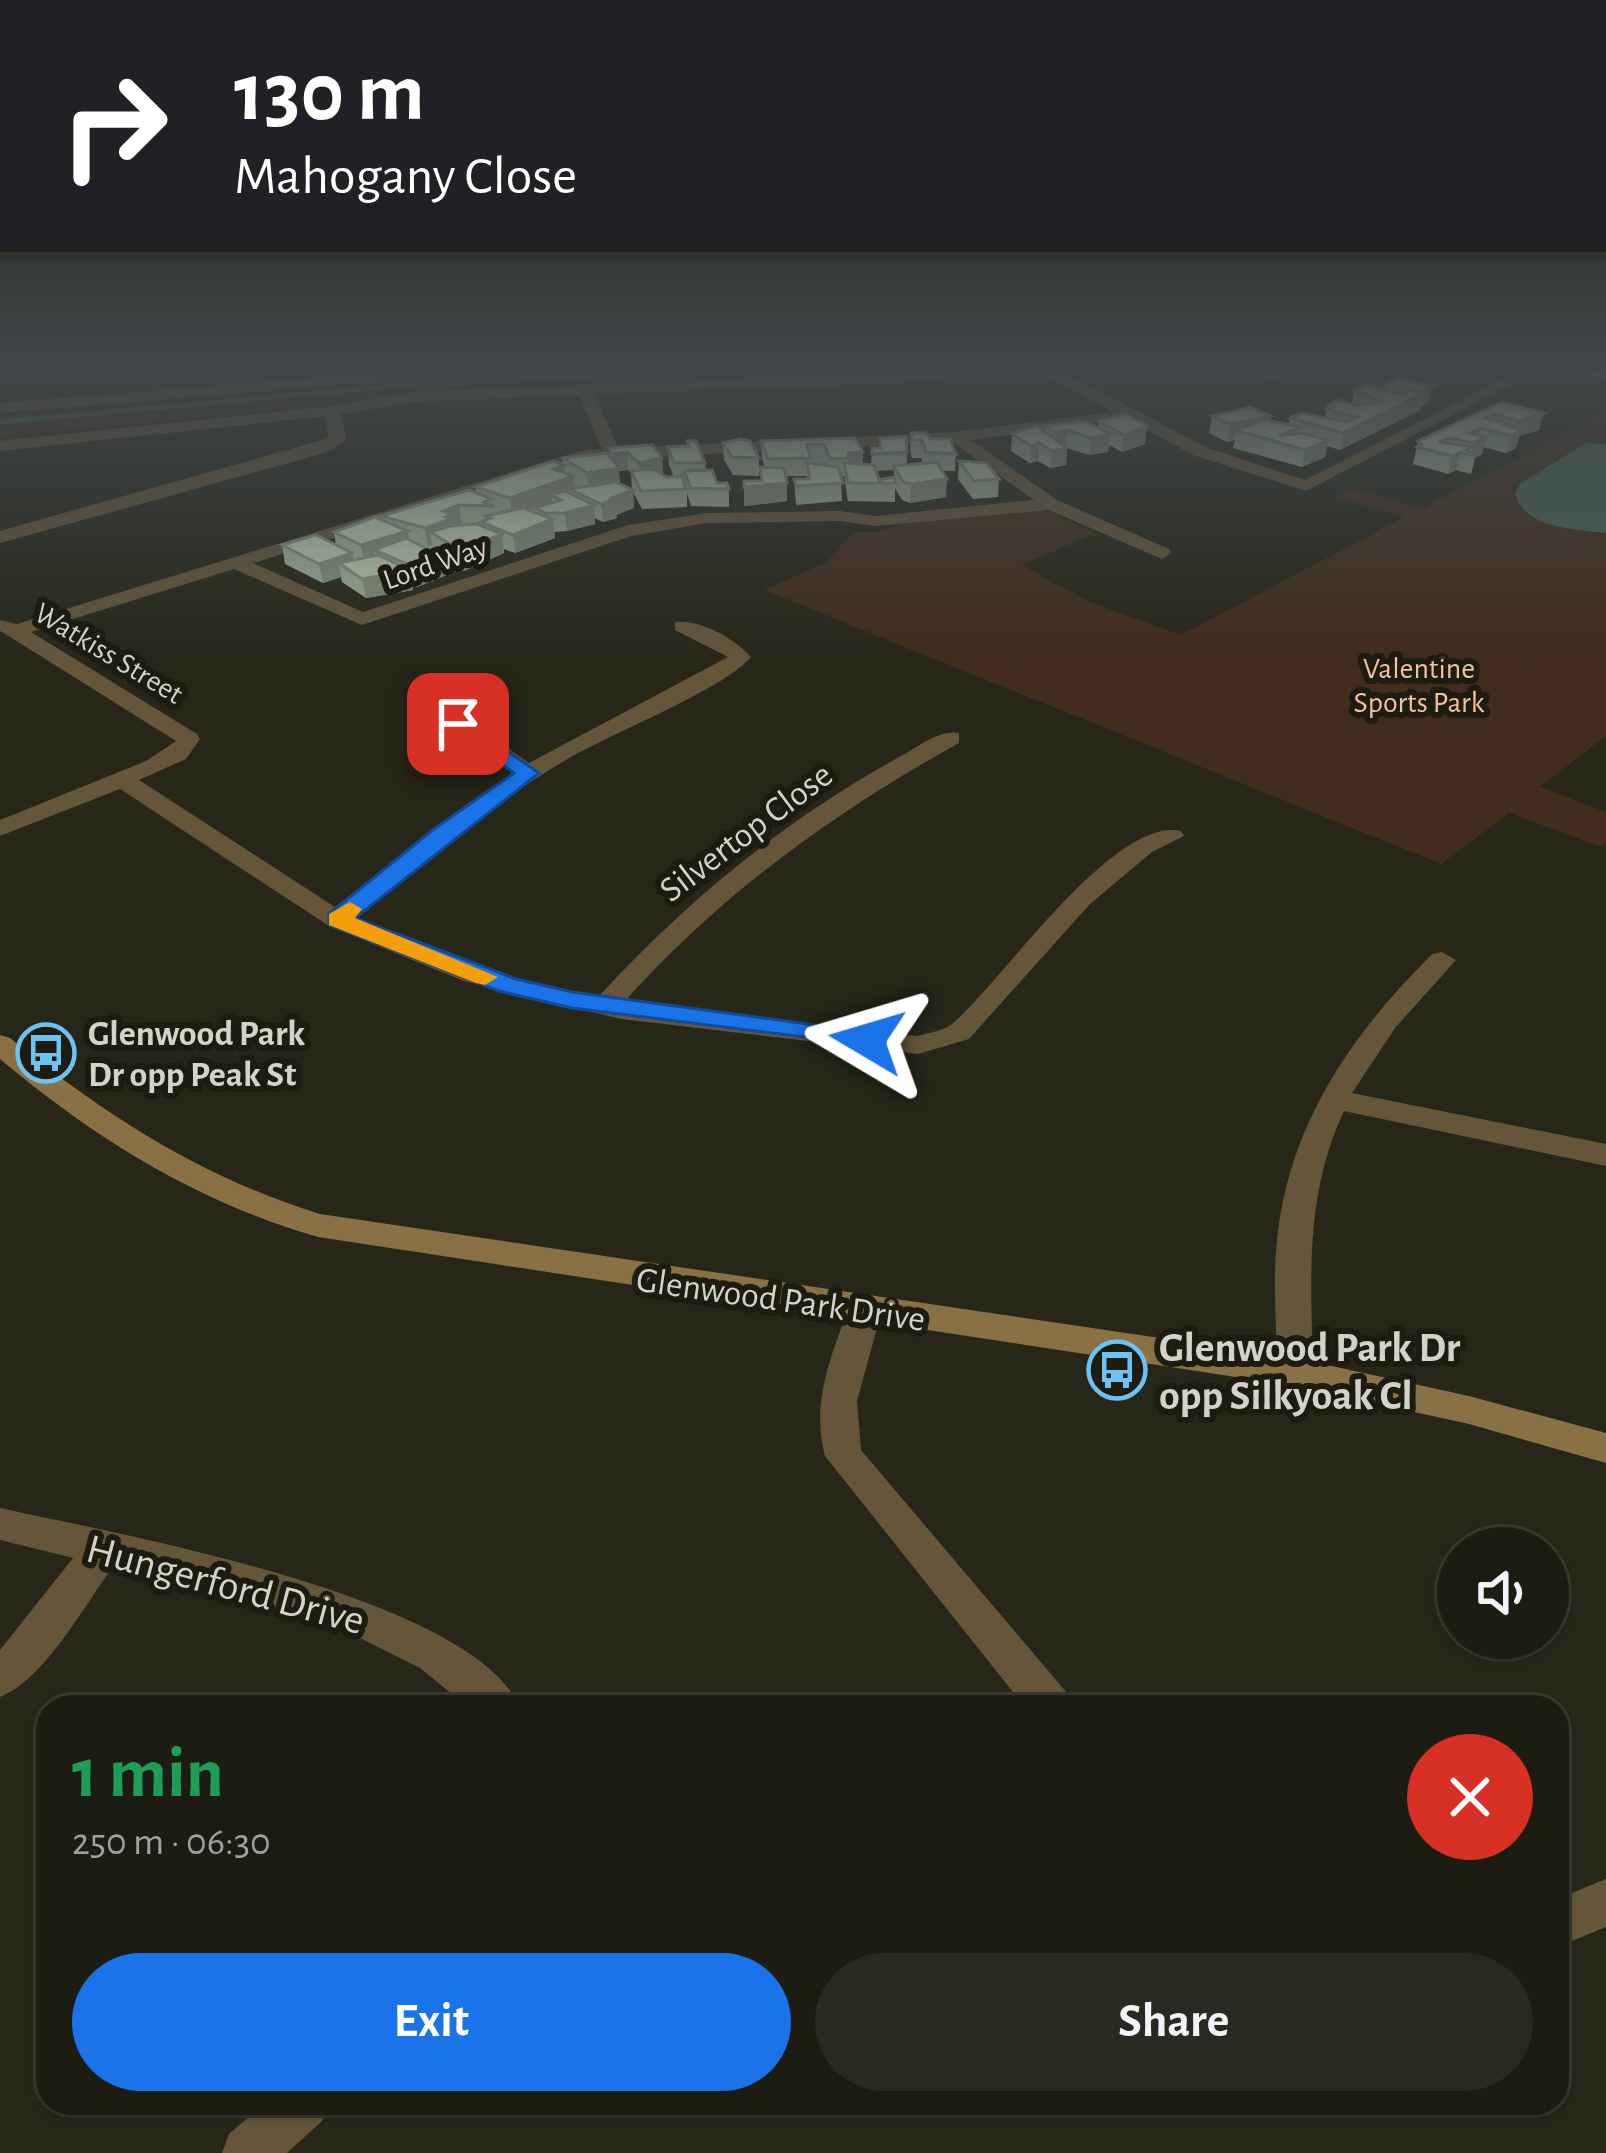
<!DOCTYPE html>
<meta charset="utf-8">
<style>
:root{--surface:#1c1c13;--page:#292921;--text:#f1f3f6;--muted:#a0a1a0;--line:#3a3a33;--accent:#1a73e8}
body{margin:0;font-family:"Alegreya Sans",sans-serif;background:var(--page);color:var(--text);height:100vh;display:flex;flex-direction:column;font-size:45px;white-space:nowrap}
*{box-sizing:border-box;margin:0}
p{font-size:39px;color:var(--muted)}
.icon{flex:none;width:66px;height:66px;fill:none;stroke:currentColor;stroke-width:2;stroke-linecap:round;stroke-linejoin:round}
.map{position:relative;flex:1;overflow:hidden}
.sheet{position:absolute;left:36px;top:1695px;width:1533px;height:420px;display:flex;flex-direction:column;background:var(--surface);border-radius:36px;box-shadow:0 3px 9px #0004,0 0 0 3px var(--line)}
.sheet>*{flex:none}
.hud{position:absolute;left:0px;top:0px;width:1608px;height:252px;box-shadow:0 3px 9px #0004,0 0 0 3px var(--line);background:#202124;color:#fff;overflow:hidden}
.fabs{position:absolute;left:1437px;top:1527px;display:grid;gap:24px}
.fabs a{display:grid;place-items:center;width:132px;height:132px;border-radius:50%;background:var(--surface);box-shadow:0 3px 9px #0004,0 0 0 3px var(--line);font-size:60px}
.pin{position:absolute;display:grid;place-items:center;width:102px;height:102px;color:#fff;margin:-51px;border-radius:24px;box-shadow:0 6px 18px #0006}
.me{position:absolute;width:132px;margin:-66px;rotate:277deg;stroke-linejoin:round;filter:drop-shadow(0 0 9px #0008)}
.turn{display:flex;align-items:center;gap:42px;height:252px;padding:0 36px;font-size:54px}
.turn .icon{width:156px;height:156px;stroke-width:2.5}
.turn b{display:block;font-size:84px;line-height:102px}
.round{display:grid;place-items:center;flex:none;width:126px;height:126px;border-radius:63px;background:var(--page)}
.overview{display:flex;align-items:center;justify-content:space-between;height:204px;padding:0 36px}
h1{font-size:72px;font-weight:700;line-height:90px;color:#1e9e55}
.primary-button{display:flex;gap:24px;margin-top:auto;padding:24px 36px}
.primary-button a{flex:1;height:138px;border-radius:72px;background:var(--accent);color:#fff;font-size:48px;font-weight:700;line-height:138px;text-align:center}
.primary-button a+a{background:var(--page);color:var(--text)}
.map>svg:first-child{display:block}
.green{fill:#412c1d}
.water{fill:#496554}
.lines{fill:none;stroke-linecap:round;stroke-linejoin:round}
.stream{stroke:#496554;stroke-width:4.5}
.street{fill:#65563a;fill-rule:evenodd}
.secondary{fill:#897143;fill-rule:evenodd}
.wall{fill:#a3b29a;fill-rule:evenodd}
.shaded-wall{fill:#85917d}
.building{fill:#becfb3;stroke:#85917d;stroke-width:3}
.route{fill:#1a73e8;stroke:#114b97;stroke-width:3}
.slow{fill:#f59e0b}
.labels{text-anchor:middle;stroke-width:12;stroke-linejoin:round;paint-order:stroke}
.far-street-label{font-size:30px;fill:#d3d3cb;stroke:#1c1c10}
.far-park-label{font-size:30px;fill:#f3c2a0;stroke:#1c1c10}
.street-label{font-size:36px;fill:#d3d3cb;stroke:#1c1c10}
.poi-label{font-size:36px;font-weight:bold;fill:#d3d3cb;stroke:#1c1c10;text-anchor:start}
.near-poi-label{font-size:42px;font-weight:bold;fill:#d3d3cb;stroke:#1c1c10;text-anchor:start}
.near-street-label{font-size:42px;fill:#d3d3cb;stroke:#1c1c10}
</style>
<div class="map">
<svg width="1606" height="2153" viewBox="0 0 1606 2153">
<rect width="100%" height="100%" fill="#262619"/>
<g class="green">
<polygon points="764,364 996,364 810,377 581,379 447,387 324,406 0,436 0,415 469,374"/>
<polygon points="1606,411 1606,736 1540,787 1606,812 1606,843 1601,847 1509,813 1441,864 764,590 827,562 853,532 879,532 906,522 1044,510 1095,533 1022,565 1090,602 1181,635 1404,517 1338,497 1353,489 1422,509"/>
</g>
<path class="water" d="M1586,443L1606,444V533C1575,529 1524,529 1515,493L1521,483Z"/>
<g class="lines">
<polyline class="stream" points="0,422 450,381 873,364"/>
<g class="street">
<polygon points="486,364 546,364 539,368 0,413 0,403"/>
<path d="M996,364H1049L1205,447L1305,480L1499,381L1512,384L1306,491L1193,455L1127,419L971,440L1057,500L1169,549L1171,553L1162,559L1049,510L876,526L840,521L707,523L631,536L362,625L234,569L31,632L197,734L200,739L186,759L139,780L335,907L512,773L450,729V719H466L529,763L728,657L675,630V622C700,619 734,638 751,657C723,690 609,734 564,761C489,806 422,863 355,918L484,970L598,997C686,901 786,819 901,756C918,747 939,729 959,733V743C833,813 721,894 624,1002L917,1036C928,1033 943,1031 952,1024C1000,984 1114,815 1181,831L1184,836L1152,852L1090,904L969,1039L918,1054L621,1019L464,981L329,926L120,789L0,836V820L146,761L176,741L7,635L0,631V620L17,624L580,451L602,449L579,395L411,402L341,414L346,440L328,452L0,543V531L329,438L325,416L0,451V441L332,406L411,392L895,373ZM1034,369L1113,412L956,432L618,448L595,394L895,383ZM952,442L1034,500L876,516L840,511L707,513L628,525L363,612L253,563L587,460Z"/>
<polygon points="1225,364 1246,364 1281,378 1268,381"/>
<path d="M1442,952L1456,960L1395,1028L1352,1093L1606,1144V1166L1344,1111C1304,1196 1311,1281 1313,1372L1308,1382L1295,1386L1282,1382L1277,1372C1277,1332 1273,1291 1276,1251C1285,1130 1348,1038 1432,954Z"/>
<path d="M865,1297L877,1301L882,1310L857,1401L861,1450L1067,1693L1074,1707H1025L825,1456C811,1405 830,1358 848,1310L853,1301Z"/>
<path d="M0,1508C116,1534 469,1595 520,1707H468L420,1668L350,1633L112,1568C85,1605 43,1681 0,1697V1650L73,1558L0,1540Z"/>
<polygon points="1606,1879 1606,1927 1557,1947 1557,1899"/>
<polygon points="265,2103 330,2103 322,2121 287,2153 222,2153 229,2134"/>
</g>
<path class="secondary" d="M0,1035L10,1038C106,1116 201,1177 320,1214L1295,1358L1469,1396L1606,1433V1463L1469,1424L1295,1386L318,1237C195,1201 97,1140 0,1059Z"/>
</g>
<g class="wall">
<polygon points="1596,364 1606,364 1606,378 1592,376"/>
<polygon points="1399,378 1428,403 1421,406 1420,410 1340,450 1327,446 1325,457 1302,467 1233,448 1235,440 1227,442 1209,433 1212,416 1270,421 1289,425 1290,418 1325,417 1328,405 1352,404 1354,391 1385,390 1386,384"/>
<polygon points="1502,402 1539,430 1519,436 1516,448 1506,453 1483,447 1482,454 1475,458 1471,474 1456,470 1448,474 1413,464 1418,441"/>
<polygon points="1099,421 1145,444 1122,452 1109,445 1108,452 1089,455 1067,448 1066,465 1050,468 1038,461 1030,463 1011,451 1012,434 1044,430 1044,426 1098,428"/>
<path d="M911,433L931,439L956,454L955,471H942L946,497L910,503L902,500L895,488V502L848,501L844,476H841L842,501L796,505L794,479H807V476H786L787,501L744,506L761,481L760,467L765,468L762,458L761,441L855,438L863,452L862,464L871,465L872,448H879L880,439L907,452V465L923,464L921,458H912L910,451ZM894,470V478L879,480L876,471Z"/>
<path d="M687,441L705,463L706,470L717,483L729,489V507L691,506L687,493V507L642,509L633,492L634,508L616,515L617,518L603,522L595,518V524L567,531L554,532L555,538L515,553L504,549V553L464,571L456,566L457,571L417,587L412,585L413,590L366,598L342,582L341,577L323,583L285,564L282,545H336L334,532L381,519V516L476,493V487L563,465V458L610,457L609,448L662,458L663,475L667,477H674L669,465L668,447L687,446ZM628,470L631,473L632,490L620,484L619,471Z"/>
<polygon points="723,443 759,458 759,476 733,475 724,460"/>
<polygon points="959,461 999,479 998,497 973,499 958,479"/>
</g>
<g class="shaded-wall">
<polygon points="1432,386 1428,403 1421,406 1420,410 1340,450 1343,433"/>
<polygon points="1544,413 1539,430 1519,436 1516,448 1506,453 1511,436 1515,434 1518,421"/>
<polygon points="1271,416 1268,433 1236,430 1235,440 1227,442 1230,424"/>
<polygon points="1147,426 1145,444 1122,452 1124,435"/>
<polygon points="1481,428 1477,441 1486,437 1482,454 1475,458 1475,456 1471,455 1473,443 1470,433"/>
<polygon points="1068,430 1066,447 1054,450 1056,432"/>
<polygon points="1110,434 1108,452 1089,455 1091,438"/>
<polygon points="1328,440 1325,457 1302,467 1305,450"/>
<polygon points="1039,443 1038,461 1030,463 1032,446"/>
<polygon points="1067,448 1066,465 1050,468 1052,451"/>
<polygon points="627,452 628,470 619,471 620,485 589,491 587,473 614,468 613,454"/>
<polygon points="863,452 862,470 849,471 848,453"/>
<polygon points="1460,452 1456,470 1448,474 1452,456"/>
<polygon points="662,458 663,476 640,481 639,463"/>
<polygon points="564,465 565,479 573,476 574,491 569,489 569,496 552,495 552,502 512,516 510,498 553,469"/>
<polygon points="947,479 946,497 910,503 911,484"/>
<polygon points="787,483 787,501 744,506 744,487"/>
<polygon points="633,490 634,508 616,515 617,518 603,522 601,504"/>
<polygon points="459,505 462,524 430,532 432,545 428,547 425,528 443,511"/>
<polygon points="594,505 595,524 567,531 565,513"/>
<polygon points="553,519 555,538 515,553 513,535"/>
<polygon points="408,531 410,550 374,550 376,560 364,564 361,545"/>
<polygon points="502,534 504,553 464,571 462,551"/>
<polygon points="455,552 457,571 417,587 414,567"/>
<polygon points="352,553 356,572 339,563 341,577 323,583 319,564"/>
<polygon points="410,570 413,590 366,598 362,579"/>
</g>
<g class="building">
<polygon points="1399,378 1432,386 1420,392 1386,384"/>
<polygon points="1367,386 1402,394 1411,390 1424,393 1343,433 1290,418 1302,413 1346,422 1357,417 1326,409 1333,406 1328,405 1338,400 1355,405 1384,402 1354,391"/>
<polygon points="1502,402 1544,413 1518,421 1492,414 1484,418 1509,423 1506,425 1520,431 1511,436 1481,428 1470,433 1486,437 1473,443 1451,438 1439,442 1471,447 1466,450 1475,456 1460,452 1452,456 1417,447 1422,444 1418,441"/>
<polygon points="1250,407 1271,416 1230,424 1212,416"/>
<polygon points="1124,414 1147,426 1124,435 1099,421"/>
<polygon points="1264,420 1302,427 1279,436 1300,433 1328,440 1305,450 1236,430"/>
<polygon points="1086,421 1110,434 1091,438 1068,430 1056,432 1044,426"/>
<polygon points="1037,426 1067,448 1052,451 1039,443 1032,446 1012,434"/>
<polygon points="911,433 926,433 931,439 950,439 956,454 926,452 922,440 913,440"/>
<polygon points="906,437 907,452 872,454 872,448 881,448 880,439"/>
<polygon points="855,438 863,452 848,453 849,458 830,459 824,444 807,444 810,458 768,459 761,441"/>
<polygon points="740,439 750,441 759,458 732,457 723,443"/>
<polygon points="687,441 696,441 705,463 674,463 668,447 689,446"/>
<polygon points="652,445 662,458 639,463 627,452 613,454 609,448"/>
<polygon points="607,453 619,468 587,473 563,458"/>
<polygon points="553,461 564,465 553,469 573,476 510,498 476,487"/>
<polygon points="959,461 986,463 999,479 974,481"/>
<polygon points="937,462 947,479 911,484 903,482 894,466"/>
<polygon points="807,463 838,467 843,483 796,486 794,479 810,479"/>
<polygon points="844,463 874,465 879,480 894,477 896,483 848,483"/>
<polygon points="760,467 784,468 787,483 744,487 744,481 762,481"/>
<polygon points="653,469 667,477 682,476 686,489 641,491 631,471"/>
<polygon points="712,470 717,483 727,483 729,489 691,488 684,471"/>
<polygon points="616,482 633,490 612,498 615,499 601,504 569,489"/>
<polygon points="469,490 492,499 484,502 494,506 459,505 443,511 453,515 446,517 451,519 425,528 381,516"/>
<polygon points="565,491 594,505 565,513 545,513 535,508 561,500 552,495"/>
<polygon points="523,508 553,519 513,535 481,522 491,518 486,516"/>
<polygon points="375,517 408,531 361,545 334,532"/>
<polygon points="477,524 502,534 462,551 430,532 450,526"/>
<polygon points="316,535 352,553 319,564 282,545"/>
<polygon points="406,538 431,551 442,547 455,552 414,567 374,550"/>
<polygon points="378,555 410,570 362,579 339,563"/>
</g>
<linearGradient id="sky" x2="0" y2="1"><stop stop-color="#15150e"/><stop offset="0.55" stop-color="#414749"/><stop offset="1" stop-color="#414749" stop-opacity="0"/></linearGradient>
<rect width="1606" height="665" fill="url(#sky)"/>
<polygon class="route" points="458,717 539,773 355,918 516,979 572,992 867,1032 877,1035 881,1040 877,1046 572,1008 499,991 329,925 329,914 434,829 514,773 451,728 448,724"/>
<polygon class="slow" points="350,902 362,909 355,918 498,977 485,985 476,983 329,925 329,914"/>
<defs>
<g id="bus-ring" transform="scale(3)"><circle r="9.5" fill="#1c1c10" stroke="#6cc2f3" stroke-width="1.5"/><path d="M-5-6H5V4H4V6H2V4H-2V6H-4V4H-5ZM-3.5-4V0h7V-4ZM-3.5 1.2v1.5H-2V1.2ZM2 1.2v1.5H3.5V1.2Z" fill="#6cc2f3"/></g>
</defs>
<g fill-rule="evenodd">
<use href="#bus-ring" x="46" y="1053"/>
<use href="#bus-ring" x="1117" y="1370"/>
</g>
<g class="labels">
<g class="far-street-label">
<text transform="translate(435 563) rotate(-19)" y="10">Lord Way</text>
<text transform="translate(109 653) rotate(31)" y="10">Watkiss Street</text>
</g>
<g class="far-park-label">
<text x="1419" y="678">Valentine<tspan x="1419" dy="34">Sports Park</tspan></text>
</g>
<g class="street-label">
<text transform="translate(745 831) rotate(-37)" y="13">Silvertop Close</text>
<text transform="translate(781 1298) rotate(8)" y="13">Glenwood Park Drive</text>
</g>
<g class="poi-label">
<text x="88" y="1045">Glenwood Park<tspan x="88" dy="41">Dr opp Peak St</tspan></text>
</g>
<g class="near-poi-label">
<text x="1159" y="1361">Glenwood Park Dr<tspan x="1159" dy="48">opp Silkyoak Cl</tspan></text>
</g>
<g class="near-street-label">
<text transform="translate(226 1583) rotate(15)" y="15">Hungerford Drive</text>
</g>
</g>
</svg>
<div class="fabs">
<a><svg class="icon" aria-label="sound" viewBox="0 0 24 24"><path d="M4 9h4l5-4v14l-5-4H4zM17 9q2 3 0 6"/></svg></a>
</div>
<div class="pin" style="left:458px;top:724px;background:#d93025"><svg class="icon" aria-label="arrive" viewBox="0 0 24 24"><path d="M6 21V4h12l-3 4 3 4H6"/></svg></div>
<svg class="me" style="left:867px;top:1040px" viewBox="-20 -20 40 40"><path d="M0-17L14 15 0 8-14 15z" fill="#1a73e8" stroke="#fff" stroke-width="4"/></svg>
<div class="hud">
<div class="turn"><svg class="icon" aria-label="right" viewBox="0 0 24 24"><path d="M7 20v-9h11M14 6l5 5-5 5"/></svg><div><b>130 m</b>Mahogany Close</div></div>
</div>
<section class="sheet">
<div class="overview"><div><h1>1 min</h1><p>250 m · 06:30</p></div><a class="round" style="background:#d93025;color:#fff"><svg class="icon" aria-label="close" viewBox="0 0 24 24"><path d="M6 6l12 12M18 6L6 18"/></svg></a></div>
<div class="primary-button"><a>Exit</a><a>Share</a></div>
</section>
</div>
